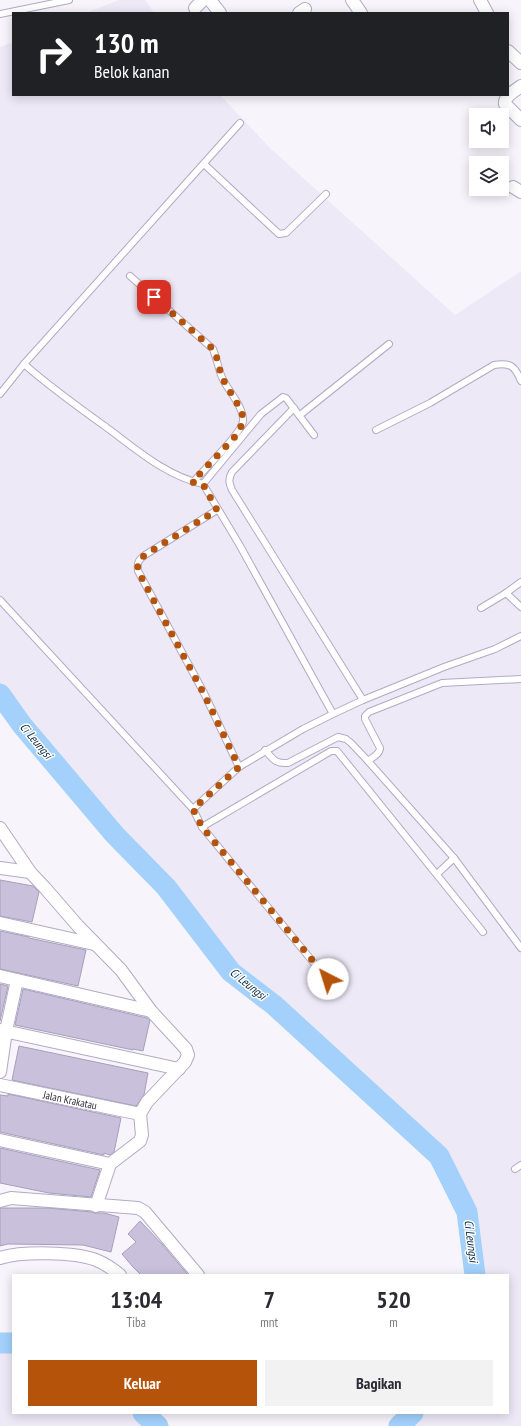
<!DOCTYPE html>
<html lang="id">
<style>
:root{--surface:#fff;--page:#f2f2f3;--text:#2b2b33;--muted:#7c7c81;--accent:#b45309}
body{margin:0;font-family:"PT Sans Narrow",sans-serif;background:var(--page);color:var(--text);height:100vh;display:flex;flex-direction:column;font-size:15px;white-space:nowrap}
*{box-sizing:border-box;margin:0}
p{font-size:13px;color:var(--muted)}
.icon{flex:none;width:22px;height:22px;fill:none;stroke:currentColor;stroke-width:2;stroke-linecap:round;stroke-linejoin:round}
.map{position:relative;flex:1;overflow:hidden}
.details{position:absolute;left:12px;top:1274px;width:497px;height:140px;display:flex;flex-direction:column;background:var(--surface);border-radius:0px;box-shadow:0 2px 10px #0003}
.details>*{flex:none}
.hud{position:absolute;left:12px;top:12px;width:497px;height:84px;border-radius:0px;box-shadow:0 2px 10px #0003;background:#202124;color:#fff;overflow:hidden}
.fabs{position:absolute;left:469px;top:108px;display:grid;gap:8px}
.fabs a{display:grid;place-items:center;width:40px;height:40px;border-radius:0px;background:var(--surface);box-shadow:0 2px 10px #0003;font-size:20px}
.pin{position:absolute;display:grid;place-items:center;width:34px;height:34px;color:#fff;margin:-17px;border-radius:8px;box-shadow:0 2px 6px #0006}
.me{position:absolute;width:44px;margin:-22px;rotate:320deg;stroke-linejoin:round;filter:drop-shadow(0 0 3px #0008)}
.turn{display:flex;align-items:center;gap:14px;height:84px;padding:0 16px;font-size:18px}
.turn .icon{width:52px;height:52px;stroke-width:2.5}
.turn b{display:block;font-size:28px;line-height:34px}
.eta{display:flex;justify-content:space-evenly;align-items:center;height:68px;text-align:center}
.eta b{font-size:24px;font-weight:600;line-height:28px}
.button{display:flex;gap:8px;margin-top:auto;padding:8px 16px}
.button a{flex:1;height:46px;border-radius:0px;background:var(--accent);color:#fff;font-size:16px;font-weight:600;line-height:46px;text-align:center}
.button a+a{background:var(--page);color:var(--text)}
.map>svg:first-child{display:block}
.built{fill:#ede9f7}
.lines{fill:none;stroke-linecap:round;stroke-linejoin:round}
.river{stroke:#a3d1fb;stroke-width:21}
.building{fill:#c9c1dc;stroke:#a79fb9}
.service-casing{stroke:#b2aac5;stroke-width:8}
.minor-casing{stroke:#b2aac5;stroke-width:14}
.service{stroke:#fff;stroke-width:6}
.minor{stroke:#fff;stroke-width:12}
.route{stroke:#b45309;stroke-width:7;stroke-dasharray:0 12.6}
.labels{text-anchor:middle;stroke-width:3;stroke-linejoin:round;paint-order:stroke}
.street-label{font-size:11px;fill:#302c37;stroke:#fff}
.water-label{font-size:12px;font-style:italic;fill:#092b47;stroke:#fff}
</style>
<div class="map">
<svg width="521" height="1426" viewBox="0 0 521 1426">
<rect width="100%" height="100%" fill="#f7f5fb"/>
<g class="built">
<polygon points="119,0 145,0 154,13 86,13"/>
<polygon points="13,42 13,95 220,95 270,148 455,315 521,271 521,1426 399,1426 413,1413 508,1413 508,1275 475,1275 467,1212 439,1156 353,1078 231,972 166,887 58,767 0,691 0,47"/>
<polygon points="0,1343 13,1343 13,1413 143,1413 158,1426 0,1426"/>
</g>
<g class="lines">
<g class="river">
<polyline points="0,694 22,725 115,835 166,887 231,972 274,1005 439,1156 467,1212 475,1275"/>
<polyline points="0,1343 13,1343"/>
<polyline points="143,1413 158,1426"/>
<polyline points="399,1426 413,1413"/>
</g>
</g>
<g class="building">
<polygon points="0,880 33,886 39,892 32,922 0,916"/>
<polygon points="0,931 29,937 29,938 86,950 78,986 0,969"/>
<polygon points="0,984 8,986 0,1021"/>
<polygon points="23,989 147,1018 150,1020 143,1051 133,1049 133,1050 15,1025"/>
<polygon points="19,1046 148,1073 144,1095 136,1106 12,1080"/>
<polygon points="8,1094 121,1118 114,1152 110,1155 104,1153 104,1155 0,1132 0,1095 8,1096"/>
<polygon points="0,1148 100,1170 91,1197 49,1193 0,1183"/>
<polygon points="0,1208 48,1208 92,1212 94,1213 104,1213 119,1217 111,1252 83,1245 8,1244 0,1246"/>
<polygon points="140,1221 162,1244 188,1275 141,1275 133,1267 122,1254 136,1242 128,1234"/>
</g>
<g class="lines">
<g class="service-casing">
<g id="service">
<polyline points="0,14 69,0"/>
<polyline points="204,164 279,234 286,233 326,194"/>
<path d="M130,276L213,349C216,357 218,366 221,375C226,389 244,406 243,421C242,433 202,472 193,482"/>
<polyline points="24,364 240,123"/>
<path d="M0,394L24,364C50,387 78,407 106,427C136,449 166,476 203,484L239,544L333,714"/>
<path d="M294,408L232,472C228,479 229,483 232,490L363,700"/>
<polyline points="300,415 389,344"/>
<path d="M376,430L430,403L494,365C510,362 515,366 521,381"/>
<polyline points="203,484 261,414 283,397 286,398 314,435"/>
<path d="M217,510L145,555C138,560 137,563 138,571L204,693L239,767"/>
<polyline points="506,593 521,582"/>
<polyline points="0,600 193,809 239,767 303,729 333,714 363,700 444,667 495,649 521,636"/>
<polyline points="481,608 506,593 521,607"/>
<path d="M265,750C273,759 275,764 288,763L338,737L346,739L351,743L368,761L454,858L521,948"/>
<path d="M368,761C373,757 380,754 380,748L365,719V716L369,712L442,683L521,679"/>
<polyline points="193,809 202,827 337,991"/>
<polyline points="202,827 331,751 337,751 483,932"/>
<polyline points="437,874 454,858"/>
<polyline points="515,1169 521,1165"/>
</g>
</g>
<g class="minor-casing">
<g id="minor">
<polyline points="210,0 220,13"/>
<polyline points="352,0 361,13"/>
<polyline points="480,0 487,13"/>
<polyline points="195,8 203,0"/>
<polyline points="299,13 305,9"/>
<polyline points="508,51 521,63"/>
<path d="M521,86C515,91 504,96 505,104L521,120"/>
<polyline points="513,187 521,192"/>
<polyline points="0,828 30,872 45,888 78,926 121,970 151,1011 186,1049 188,1055 185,1062 147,1102 140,1114 142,1135 140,1141 110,1164 96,1206"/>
<polyline points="0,868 30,872"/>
<polyline points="0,923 94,944"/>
<polyline points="0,976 151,1011"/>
<polyline points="0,1030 179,1069"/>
<polyline points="0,1072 6,1031 17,980"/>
<polyline points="0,1085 140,1114"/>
<polyline points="0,1140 110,1164"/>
<polyline points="0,1201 11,1198 138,1208 145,1212 198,1275"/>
<path d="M0,1258C22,1251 75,1252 96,1260C106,1264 113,1269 120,1275"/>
</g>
</g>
<use href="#service" class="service"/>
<use href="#minor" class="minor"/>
</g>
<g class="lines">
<path class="route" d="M154,297L213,349L218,361L221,376L242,412L243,423L234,438L192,482L203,484L217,510L145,555C139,560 137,563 138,571L204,694L239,767L193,809L202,827L328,979"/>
</g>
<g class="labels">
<g class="street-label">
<text transform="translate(70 1100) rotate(12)" y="4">Jalan Krakatau</text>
</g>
<g class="water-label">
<text transform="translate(36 741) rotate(50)" y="4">Ci Leungsi</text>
<text transform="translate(248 984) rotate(39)" y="4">Ci Leungsi</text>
<text transform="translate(471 1241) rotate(83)" y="4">Ci Leungsi</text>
</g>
</g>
</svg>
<div class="fabs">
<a><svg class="icon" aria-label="sound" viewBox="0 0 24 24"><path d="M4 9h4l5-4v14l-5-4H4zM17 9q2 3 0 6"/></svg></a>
<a><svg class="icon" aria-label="layers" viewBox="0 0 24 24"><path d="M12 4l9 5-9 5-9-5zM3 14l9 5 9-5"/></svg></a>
</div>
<div class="pin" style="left:154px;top:297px;background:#d93025"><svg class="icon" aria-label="arrive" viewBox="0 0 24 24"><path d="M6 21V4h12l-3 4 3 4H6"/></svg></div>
<svg class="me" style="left:328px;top:979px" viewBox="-20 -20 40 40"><circle r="19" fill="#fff"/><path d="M0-13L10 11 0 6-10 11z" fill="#b45309"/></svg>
<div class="hud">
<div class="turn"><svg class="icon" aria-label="right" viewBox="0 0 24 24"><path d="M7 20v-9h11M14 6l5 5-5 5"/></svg><div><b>130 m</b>Belok kanan</div></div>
</div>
<section class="details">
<div class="eta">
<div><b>13:04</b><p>Tiba</p></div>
<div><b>7</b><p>mnt</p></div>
<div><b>520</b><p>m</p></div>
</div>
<div class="button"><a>Keluar</a><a>Bagikan</a></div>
</section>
</div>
